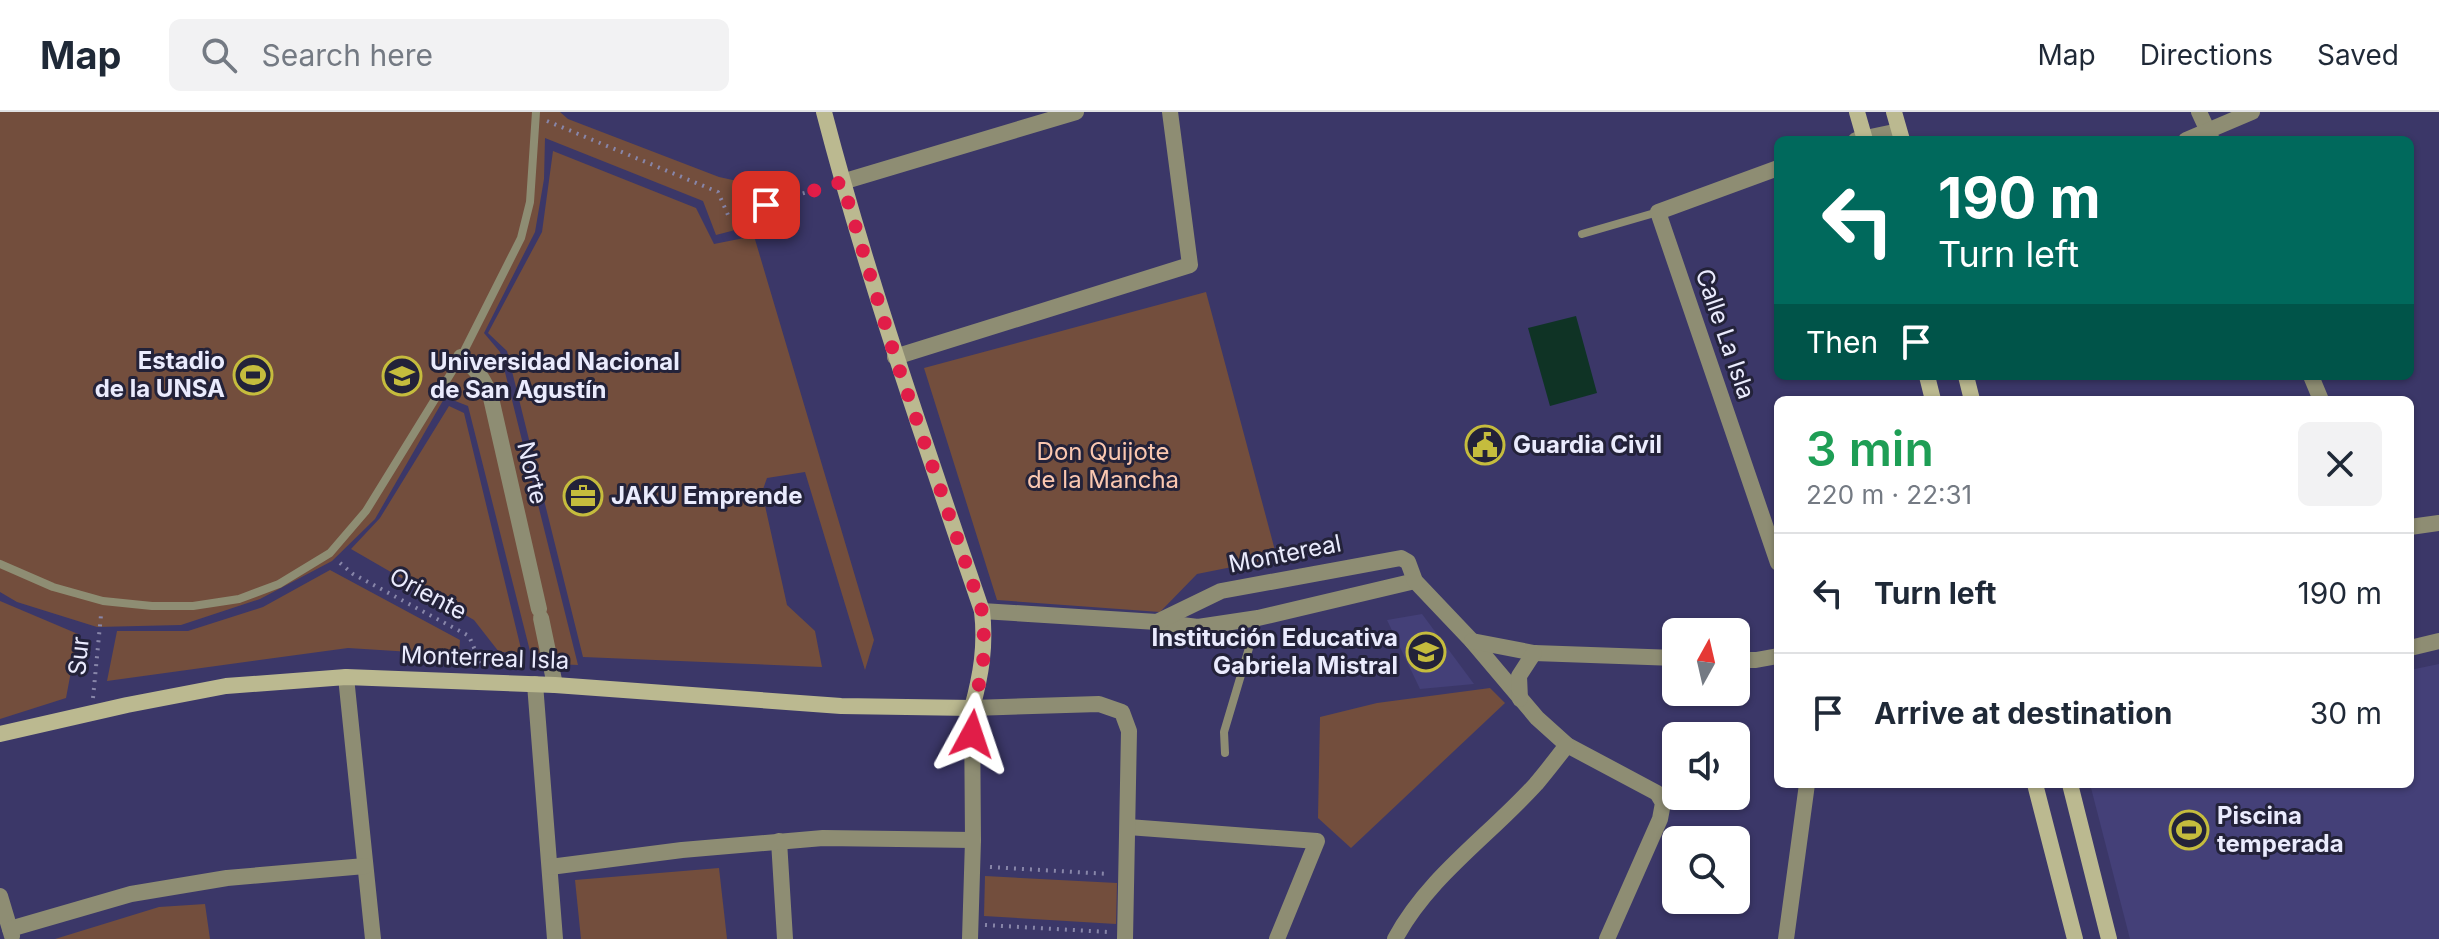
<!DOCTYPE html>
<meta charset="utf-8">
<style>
:root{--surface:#fff;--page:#f2f2f3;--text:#1f2937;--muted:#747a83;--line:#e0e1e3}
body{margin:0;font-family:Inter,sans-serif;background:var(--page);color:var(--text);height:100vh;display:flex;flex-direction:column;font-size:30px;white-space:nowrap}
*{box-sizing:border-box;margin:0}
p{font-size:26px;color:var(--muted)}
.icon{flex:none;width:44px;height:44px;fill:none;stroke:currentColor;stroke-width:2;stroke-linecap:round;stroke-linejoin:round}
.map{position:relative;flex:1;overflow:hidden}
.details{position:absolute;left:1774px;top:284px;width:640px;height:392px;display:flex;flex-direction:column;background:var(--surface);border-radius:12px;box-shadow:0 2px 6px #0004}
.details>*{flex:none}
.banner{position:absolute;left:1774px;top:24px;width:640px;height:244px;border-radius:12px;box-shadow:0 2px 6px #0004;background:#00695c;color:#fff;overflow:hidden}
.needle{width:52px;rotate:8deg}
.controls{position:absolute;left:1662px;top:506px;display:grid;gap:16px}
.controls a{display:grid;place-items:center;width:88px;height:88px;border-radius:12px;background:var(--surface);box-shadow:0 2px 6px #0004;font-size:40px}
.pin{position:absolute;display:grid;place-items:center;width:68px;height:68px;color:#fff;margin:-34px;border-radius:16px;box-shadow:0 4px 12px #0006}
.me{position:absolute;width:88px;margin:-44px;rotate:5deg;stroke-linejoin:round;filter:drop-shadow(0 0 6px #0008)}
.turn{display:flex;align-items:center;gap:28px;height:168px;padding:0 32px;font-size:36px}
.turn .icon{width:104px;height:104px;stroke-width:2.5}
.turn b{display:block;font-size:56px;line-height:68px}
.then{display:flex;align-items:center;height:76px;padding:0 32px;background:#0003;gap:16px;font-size:30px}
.round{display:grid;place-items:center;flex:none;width:84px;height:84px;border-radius:12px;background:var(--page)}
.head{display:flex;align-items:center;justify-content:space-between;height:136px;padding:0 32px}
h1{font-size:48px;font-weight:600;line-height:60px;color:#1e9e55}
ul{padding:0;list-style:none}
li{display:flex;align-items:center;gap:24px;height:120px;padding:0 32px;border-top:2px solid var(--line)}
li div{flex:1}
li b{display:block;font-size:30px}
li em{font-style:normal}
header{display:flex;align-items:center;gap:48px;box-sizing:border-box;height:112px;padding:0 40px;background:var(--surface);border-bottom:2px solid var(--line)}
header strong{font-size:38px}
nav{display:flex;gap:44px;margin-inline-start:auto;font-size:28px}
.search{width:560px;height:72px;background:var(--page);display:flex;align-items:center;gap:20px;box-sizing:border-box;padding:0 28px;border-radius:12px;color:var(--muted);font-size:30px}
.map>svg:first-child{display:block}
.built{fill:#444078}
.green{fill:#734e3d}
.water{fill:#0f3325}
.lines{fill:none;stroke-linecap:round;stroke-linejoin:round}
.path{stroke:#8886a9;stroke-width:4;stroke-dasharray:2 6;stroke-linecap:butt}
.lane{stroke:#8e8d73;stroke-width:8}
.street{stroke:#8e8d73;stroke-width:16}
.secondary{stroke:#bbb990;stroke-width:16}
.route{stroke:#e11d48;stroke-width:14;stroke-dasharray:0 25.2}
.labels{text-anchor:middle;stroke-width:6;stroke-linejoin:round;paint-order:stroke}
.street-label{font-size:24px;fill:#eaebfd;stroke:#232239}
.poi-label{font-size:24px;font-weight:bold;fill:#eaebfd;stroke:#232239;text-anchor:start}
.park-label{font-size:24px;fill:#fac7b0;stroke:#232239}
</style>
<header>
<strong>Map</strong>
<div class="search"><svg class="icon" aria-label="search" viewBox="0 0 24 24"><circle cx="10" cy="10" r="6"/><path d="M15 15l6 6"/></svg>Search here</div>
<nav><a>Map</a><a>Directions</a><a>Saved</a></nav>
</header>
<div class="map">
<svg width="2439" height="827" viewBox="0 0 2439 827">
<rect width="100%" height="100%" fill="#3b3768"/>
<g class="built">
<polygon points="1422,502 1474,572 1420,577 1387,508"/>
<polygon points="2439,552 2439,827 2130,827 2090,672 2410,672 2410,558"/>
</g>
<g class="green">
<polygon points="0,0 560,0 568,7 719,65 751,72 762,111 716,123 703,89 545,26 544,67 535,120 484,221 500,240 578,553 533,551 468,294 445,285 375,407 332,449 260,487 181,513 97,515 17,490 0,480"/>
<polygon points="553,39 696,96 714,132 754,124 874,528 865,558 805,360 767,366 762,380 787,493 815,519 822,555 583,545 507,239 488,221 542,120"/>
<polygon points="1206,180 1277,446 1197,462 1160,500 997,488 924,256"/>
<polygon points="449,294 464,301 522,541 499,540 474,508 351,437 380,406"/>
<polygon points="330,458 460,528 459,543 348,536 107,569 117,519 188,519 263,495"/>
<polygon points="0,489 78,522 66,586 0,607"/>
<polygon points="1490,576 1505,591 1351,736 1318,706 1320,605 1377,591"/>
<polygon points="719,756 727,827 581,827 575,768"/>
<polygon points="985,764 1117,771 1116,812 984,804"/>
<polygon points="205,792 210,827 55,827 159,795"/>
</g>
<polygon class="water" points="1576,204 1597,281 1550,294 1528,216"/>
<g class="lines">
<g class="path">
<polyline points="547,9 718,80 728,103 825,75"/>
<polyline points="340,451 353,462 469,524 481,552"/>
<polyline points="93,586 101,503"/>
<polyline points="990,755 1109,762"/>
<polyline points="985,813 1108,820"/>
</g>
<g class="lane">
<polyline points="1582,122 1658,100"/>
<polyline points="0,452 53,475 103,489 152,494 193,494 239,487 279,472 330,441 366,399 461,245 521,126 530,90 536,0"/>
<polyline points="1225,641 1224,620 1258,506"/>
</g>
<g class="street">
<polyline points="2199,0 2212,28"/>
<polyline points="1856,28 1899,19"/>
<polyline points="2186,28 2252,0"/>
<polyline points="1778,56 1658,100 1778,451"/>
<polyline points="842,70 1076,0"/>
<path d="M461,245C477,257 484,267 491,286L539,497"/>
<polyline points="895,245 1190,153 1170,0"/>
<polyline points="2311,264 2321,288"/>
<polyline points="2410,415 2439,411"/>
<polyline points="982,499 1157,510 1198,515 1258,506 1415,469"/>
<polyline points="541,506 555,573"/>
<polyline points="1157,510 1221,479 1401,446 1408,450 1415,469 1472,529 1537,606 1567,633 1657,681 1663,691 1660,707 1607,827"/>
<polyline points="1472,529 1534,541 1676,546"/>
<polyline points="2410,536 2439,529"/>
<polyline points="1736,548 1756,548 1778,544"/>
<polyline points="346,565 373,827"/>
<polyline points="535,572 555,827"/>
<polyline points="1520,587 1519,564 1534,541"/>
<polyline points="1128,715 1317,729 1277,827"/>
<polyline points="779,729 785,827"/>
<polyline points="550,755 682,738 823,726 973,728"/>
<polyline points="0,784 12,824"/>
<polyline points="10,817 131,782 227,766 365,754"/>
<polyline points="970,827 973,728 972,596 1099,592 1122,600 1129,619 1125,827"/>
<path d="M1395,827C1429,764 1489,724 1536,672C1547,659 1557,646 1567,633"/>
<polyline points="1786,827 1807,672"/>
</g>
<g class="secondary">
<polyline points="1857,0 1865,28"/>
<polyline points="1894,0 1902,28"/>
<polyline points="1927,264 1933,288"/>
<polyline points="1966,264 1972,288"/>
<path d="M0,622L127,593L226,574L346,565L555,573L841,594L972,596C981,563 986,534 982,499C926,334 868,169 824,0"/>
<polyline points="2035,672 2075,827"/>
<polyline points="2070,672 2109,827"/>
</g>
</g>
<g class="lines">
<path class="route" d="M766,93L842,70L895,245L982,499C984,519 985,538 982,558C977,583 972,596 972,622"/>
</g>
<defs>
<g id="stadium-ring" transform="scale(2)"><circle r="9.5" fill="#232239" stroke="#c5bc3d" stroke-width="1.5"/><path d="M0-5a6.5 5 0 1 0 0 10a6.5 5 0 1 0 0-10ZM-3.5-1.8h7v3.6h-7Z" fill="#c5bc3d"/></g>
<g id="university-ring" transform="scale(2)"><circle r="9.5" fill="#232239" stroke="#c5bc3d" stroke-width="1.5"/><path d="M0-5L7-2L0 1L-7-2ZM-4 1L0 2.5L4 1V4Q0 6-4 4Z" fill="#c5bc3d"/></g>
<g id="civic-ring" transform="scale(2)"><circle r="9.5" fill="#232239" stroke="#c5bc3d" stroke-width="1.5"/><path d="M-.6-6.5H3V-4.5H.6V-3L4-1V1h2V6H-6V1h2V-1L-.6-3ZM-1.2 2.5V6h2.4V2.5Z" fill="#c5bc3d"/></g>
<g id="office-ring" transform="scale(2)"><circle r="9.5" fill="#232239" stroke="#c5bc3d" stroke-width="1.5"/><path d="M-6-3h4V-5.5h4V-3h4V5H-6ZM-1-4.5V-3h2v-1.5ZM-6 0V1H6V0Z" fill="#c5bc3d"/></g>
<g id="school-ring" transform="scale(2)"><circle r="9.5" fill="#232239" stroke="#c5bc3d" stroke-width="1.5"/><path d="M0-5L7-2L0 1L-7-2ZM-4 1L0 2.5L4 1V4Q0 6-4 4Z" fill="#c5bc3d"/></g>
</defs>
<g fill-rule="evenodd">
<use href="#stadium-ring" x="253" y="263"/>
<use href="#university-ring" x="402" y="264"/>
<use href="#civic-ring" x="1485" y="333"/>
<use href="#office-ring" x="583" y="384"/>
<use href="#school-ring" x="1426" y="540"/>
<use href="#stadium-ring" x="2189" y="718"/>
</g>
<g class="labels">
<g class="street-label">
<text transform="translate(1725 222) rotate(71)" y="8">Calle La Isla</text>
<text transform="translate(532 361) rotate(77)" y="8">Norte</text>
<text transform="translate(1285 442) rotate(-11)" y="8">Montereal</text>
<text transform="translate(428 482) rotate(28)" y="8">Oriente</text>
<text transform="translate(79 544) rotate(-84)" y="8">Sur</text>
<text transform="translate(485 546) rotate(2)" y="8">Monterreal Isla</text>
</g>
<g class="poi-label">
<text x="225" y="257" text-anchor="end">Estadio<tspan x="225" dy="28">de la UNSA</tspan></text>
<text x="430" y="258">Universidad Nacional<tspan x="430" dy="28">de San Agustín</tspan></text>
<text x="1513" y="341">Guardia Civil</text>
<text x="611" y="392">JAKU Emprende</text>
<text x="1398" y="534" text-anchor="end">Institución Educativa<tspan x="1398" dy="28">Gabriela Mistral</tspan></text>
<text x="2217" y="712">Piscina<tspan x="2217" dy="28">temperada</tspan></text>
</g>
<g class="park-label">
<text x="1103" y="348">Don Quijote<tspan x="1103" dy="28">de la Mancha</tspan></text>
</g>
</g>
</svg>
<div class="controls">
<a><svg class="needle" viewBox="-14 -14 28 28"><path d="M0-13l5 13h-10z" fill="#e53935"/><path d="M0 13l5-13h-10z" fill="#747a83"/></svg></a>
<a><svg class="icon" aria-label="sound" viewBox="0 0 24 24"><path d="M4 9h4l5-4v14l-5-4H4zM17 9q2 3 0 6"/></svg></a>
<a><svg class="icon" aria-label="search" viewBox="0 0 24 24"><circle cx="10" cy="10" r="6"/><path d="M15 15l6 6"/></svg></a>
</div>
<div class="pin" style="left:766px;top:93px;background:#d93025"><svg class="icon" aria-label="arrive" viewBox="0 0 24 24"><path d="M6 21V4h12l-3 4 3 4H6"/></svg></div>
<svg class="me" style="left:972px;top:622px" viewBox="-20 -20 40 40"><path d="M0-17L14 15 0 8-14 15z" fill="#e11d48" stroke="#fff" stroke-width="4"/></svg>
<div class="banner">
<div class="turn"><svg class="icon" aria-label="left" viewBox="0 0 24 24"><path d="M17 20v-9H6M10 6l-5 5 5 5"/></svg><div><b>190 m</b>Turn left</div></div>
<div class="then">Then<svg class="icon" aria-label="arrive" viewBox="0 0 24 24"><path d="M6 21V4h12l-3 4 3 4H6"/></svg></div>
</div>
<section class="details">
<div class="head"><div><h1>3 min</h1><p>220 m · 22:31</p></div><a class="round"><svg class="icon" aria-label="close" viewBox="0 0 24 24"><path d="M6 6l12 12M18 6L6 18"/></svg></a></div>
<ul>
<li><svg class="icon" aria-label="left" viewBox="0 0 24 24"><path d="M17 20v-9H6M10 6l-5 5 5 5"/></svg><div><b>Turn left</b></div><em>190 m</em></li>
<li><svg class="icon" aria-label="arrive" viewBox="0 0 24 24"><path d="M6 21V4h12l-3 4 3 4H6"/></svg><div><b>Arrive at destination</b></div><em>30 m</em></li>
</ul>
</section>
</div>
